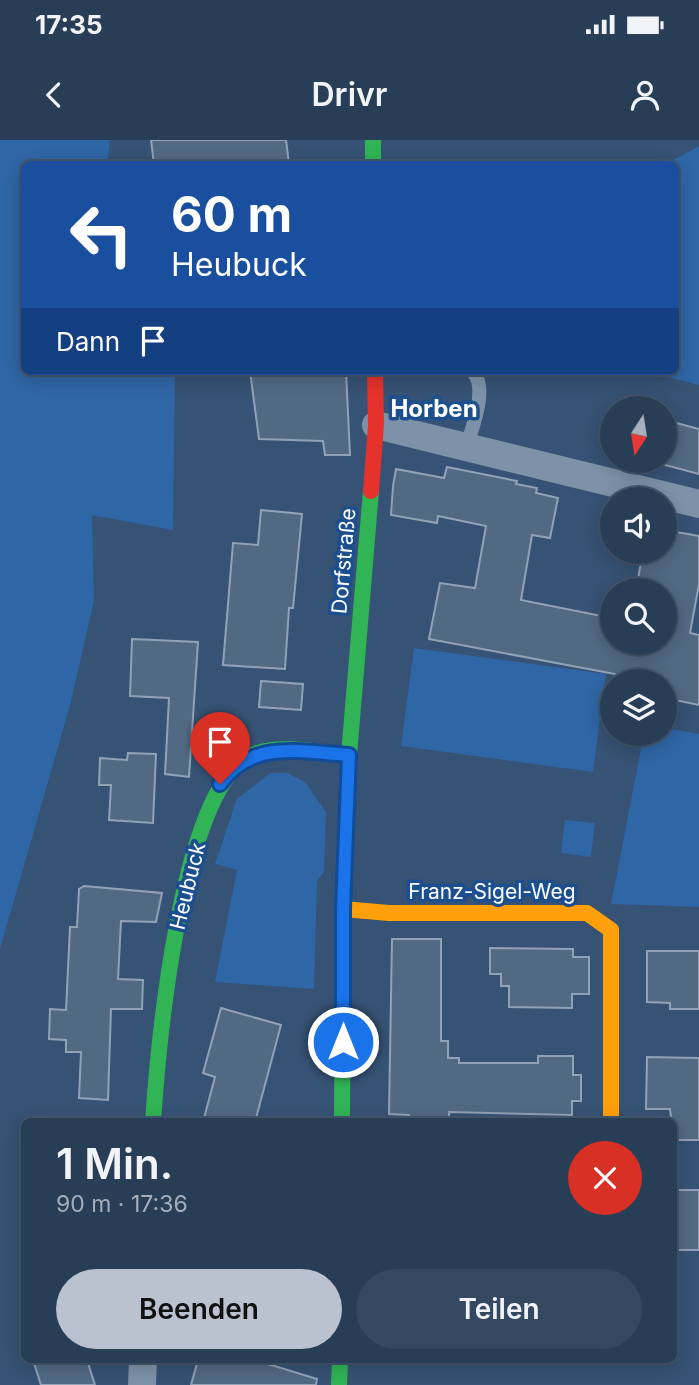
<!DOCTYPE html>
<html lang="de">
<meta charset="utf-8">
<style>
:root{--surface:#283e57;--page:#344961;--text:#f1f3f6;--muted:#a5aeba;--line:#44576d;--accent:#b9c2ce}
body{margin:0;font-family:Inter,sans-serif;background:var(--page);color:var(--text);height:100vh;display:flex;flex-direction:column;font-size:26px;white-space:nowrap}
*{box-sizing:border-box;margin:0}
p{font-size:23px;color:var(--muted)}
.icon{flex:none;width:38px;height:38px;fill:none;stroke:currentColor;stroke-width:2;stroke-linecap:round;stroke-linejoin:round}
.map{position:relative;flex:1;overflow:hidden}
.details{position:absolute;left:21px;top:978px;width:656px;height:245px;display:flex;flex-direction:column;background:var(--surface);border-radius:10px;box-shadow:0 4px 18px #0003,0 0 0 2px var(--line)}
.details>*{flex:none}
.hud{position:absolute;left:21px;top:21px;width:658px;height:214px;border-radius:10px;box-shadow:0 4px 18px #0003,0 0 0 2px var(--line);background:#1a4fa0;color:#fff;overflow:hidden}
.needle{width:46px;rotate:192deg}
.controls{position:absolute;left:600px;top:256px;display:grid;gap:14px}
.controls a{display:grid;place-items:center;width:77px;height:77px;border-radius:50%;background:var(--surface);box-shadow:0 4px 18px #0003,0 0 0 2px var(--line);font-size:35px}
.pin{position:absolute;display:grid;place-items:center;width:60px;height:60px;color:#fff;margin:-72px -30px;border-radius:50% 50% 50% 0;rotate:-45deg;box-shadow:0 0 7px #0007}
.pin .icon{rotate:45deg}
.me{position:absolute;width:77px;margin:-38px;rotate:0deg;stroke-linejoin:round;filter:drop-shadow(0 0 5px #0008)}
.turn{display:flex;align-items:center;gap:24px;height:147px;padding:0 35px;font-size:32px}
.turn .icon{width:91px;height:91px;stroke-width:2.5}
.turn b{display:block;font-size:49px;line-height:60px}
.then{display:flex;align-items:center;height:66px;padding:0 35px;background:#0003;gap:14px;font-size:26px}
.round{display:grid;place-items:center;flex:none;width:74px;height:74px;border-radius:37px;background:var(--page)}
.overview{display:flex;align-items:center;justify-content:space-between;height:119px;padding:0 35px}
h1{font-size:42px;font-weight:600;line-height:52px}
.cta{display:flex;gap:14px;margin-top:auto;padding:14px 35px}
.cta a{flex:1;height:80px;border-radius:42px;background:var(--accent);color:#111;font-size:28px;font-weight:600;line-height:80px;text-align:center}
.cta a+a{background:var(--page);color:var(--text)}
.status{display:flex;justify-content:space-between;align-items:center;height:49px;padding:0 35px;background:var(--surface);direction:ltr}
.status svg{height:19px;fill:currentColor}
header{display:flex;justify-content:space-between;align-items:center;height:91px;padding:0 35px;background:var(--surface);font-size:32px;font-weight:600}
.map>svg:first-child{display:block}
.green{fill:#2f66a5}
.building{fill:#526984;stroke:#92a2b6;stroke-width:2}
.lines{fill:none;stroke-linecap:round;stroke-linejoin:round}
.lane{stroke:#7d92a8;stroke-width:14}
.street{stroke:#7d92a8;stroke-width:28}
.fast{stroke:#30b455;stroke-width:16}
.slow{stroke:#ff9f0a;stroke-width:16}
.jam{stroke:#e5322d;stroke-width:16}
.route-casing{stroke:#114b97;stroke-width:18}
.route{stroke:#1a73e8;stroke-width:12}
.labels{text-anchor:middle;stroke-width:7;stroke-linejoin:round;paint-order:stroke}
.street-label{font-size:21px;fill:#fff;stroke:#1b4f8f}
.quarter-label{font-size:24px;font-weight:bold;fill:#fff;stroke:#1b4f8f}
</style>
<div class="status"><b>17:35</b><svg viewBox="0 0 49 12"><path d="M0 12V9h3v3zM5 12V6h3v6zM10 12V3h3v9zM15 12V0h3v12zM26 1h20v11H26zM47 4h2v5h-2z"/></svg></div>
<header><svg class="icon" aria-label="back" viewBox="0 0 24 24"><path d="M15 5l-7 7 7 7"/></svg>Drivr<svg class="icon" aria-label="person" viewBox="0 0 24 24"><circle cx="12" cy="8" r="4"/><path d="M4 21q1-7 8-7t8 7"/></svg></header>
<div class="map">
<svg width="699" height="1245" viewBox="0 0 699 1245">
<rect width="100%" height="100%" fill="#365274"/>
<g class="green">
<polygon points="0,0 110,0 107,24 24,24 24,231 175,231 173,390 92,375 94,460 71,562 0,809"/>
<polygon points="699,6 699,245 644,231 676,231 676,24 666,24"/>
<polygon points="414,508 606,534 593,632 401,606"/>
<polygon points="665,588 699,594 699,767 611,764 644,593 665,593"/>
<polygon points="270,633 287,633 305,642 326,672 324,732 317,741 314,849 215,842 237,730 215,724 237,659"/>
<polygon points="565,680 595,683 591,717 561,713"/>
</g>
<g class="building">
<polygon points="151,0 286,0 289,24 154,24"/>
<polygon points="250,231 346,231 350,315 325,315 323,301 259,299"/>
<polygon points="665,280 699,289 699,334 665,325"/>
<polygon points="447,327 517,341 516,344 537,348 536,353 558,358 550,398 532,395 521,460 612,478 612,502 665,502 665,450 636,450 643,411 665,411 665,390 699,396 699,444 690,493 699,495 699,565 665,558 665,541 614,541 615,534 429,499 440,443 475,448 486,386 438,376 437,383 391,375 393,346 396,329 444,338"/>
<polygon points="261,370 302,374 293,468 289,468 285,529 223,525 233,403 258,405"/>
<polygon points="132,499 198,502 189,637 165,634 169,558 130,556"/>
<polygon points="261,541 303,544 301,570 259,567"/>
<polygon points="128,613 156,614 153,683 109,680 111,645 99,645 100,618 127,620"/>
<polygon points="84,746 162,753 156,782 121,781 118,839 143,840 142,869 111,869 108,960 79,958 81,912 66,912 66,900 49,899 50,869 66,870 70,787 77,787 79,749"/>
<polygon points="392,799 441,799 441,901 448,901 448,918 459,918 459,923 538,923 538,916 573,916 573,935 581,935 581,961 572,961 572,975 449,972 449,982 409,982 409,975 389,974"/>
<polygon points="490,808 573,809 573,817 589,817 589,854 572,854 572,868 509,867 509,846 501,846 501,834 490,834"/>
<polygon points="647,811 699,811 699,869 670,869 670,863 647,862"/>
<polygon points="221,868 281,885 255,982 203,982 215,937 203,933"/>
<polygon points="647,917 699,918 699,1000 674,1000 670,969 646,969"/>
<rect x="674" y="1050" width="25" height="60"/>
<polygon points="33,1220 87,1220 95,1245 41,1245"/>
<polygon points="198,1220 255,1220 317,1239 316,1245 191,1245"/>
</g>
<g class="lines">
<path class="lane" d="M467,306C472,287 489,247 472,231"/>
<g class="street">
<polyline points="376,285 699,364"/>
<polyline points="142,1245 143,1220"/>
</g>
<g class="fast">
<polyline points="373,0 373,24"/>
<path d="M153,982C158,907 180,655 248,617C276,602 320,613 349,615"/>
<polyline points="342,982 343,769 349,615 371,351"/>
<polyline points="339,1245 340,1220"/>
</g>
<polyline class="slow" points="343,769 389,773 587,773 611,790 611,982"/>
<polyline class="jam" points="371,351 376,285 375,231"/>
</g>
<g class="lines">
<g class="route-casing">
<path id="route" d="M220,644C251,599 301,612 349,615L343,769V902"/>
</g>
<use href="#route" class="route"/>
</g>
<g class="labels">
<g class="street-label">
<text transform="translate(344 421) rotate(-85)" y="7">Dorfstraße</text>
<text transform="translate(188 746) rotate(-76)" y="7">Heubuck</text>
<text x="492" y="759">Franz-Sigel-Weg</text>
</g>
<g class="quarter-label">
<text x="434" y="277">Horben</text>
</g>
</g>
</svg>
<div class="controls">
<a><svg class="needle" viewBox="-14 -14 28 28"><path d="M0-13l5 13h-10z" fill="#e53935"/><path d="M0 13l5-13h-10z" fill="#a5aeba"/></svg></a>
<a><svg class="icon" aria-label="sound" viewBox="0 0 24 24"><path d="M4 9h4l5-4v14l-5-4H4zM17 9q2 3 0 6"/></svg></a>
<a><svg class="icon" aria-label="search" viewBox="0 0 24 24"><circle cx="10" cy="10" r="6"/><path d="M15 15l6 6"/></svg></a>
<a><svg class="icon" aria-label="layers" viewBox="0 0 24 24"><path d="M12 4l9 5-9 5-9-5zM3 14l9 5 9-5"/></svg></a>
</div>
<div class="pin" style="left:220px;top:644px;background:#d93025"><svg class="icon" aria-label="arrive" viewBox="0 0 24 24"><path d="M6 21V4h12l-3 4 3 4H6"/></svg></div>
<svg class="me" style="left:343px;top:902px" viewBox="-20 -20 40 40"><circle r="17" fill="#1a73e8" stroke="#fff" stroke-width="3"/><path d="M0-11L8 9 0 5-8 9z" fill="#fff"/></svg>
<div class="hud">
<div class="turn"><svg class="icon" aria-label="left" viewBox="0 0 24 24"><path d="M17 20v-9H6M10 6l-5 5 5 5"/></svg><div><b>60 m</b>Heubuck</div></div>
<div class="then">Dann<svg class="icon" aria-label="arrive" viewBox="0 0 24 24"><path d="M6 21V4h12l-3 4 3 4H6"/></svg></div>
</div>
<section class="details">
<div class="overview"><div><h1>1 Min.</h1><p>90 m · 17:36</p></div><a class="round" style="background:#d93025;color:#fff"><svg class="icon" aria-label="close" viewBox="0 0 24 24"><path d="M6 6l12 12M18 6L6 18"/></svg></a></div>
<div class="cta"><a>Beenden</a><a>Teilen</a></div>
</section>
</div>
